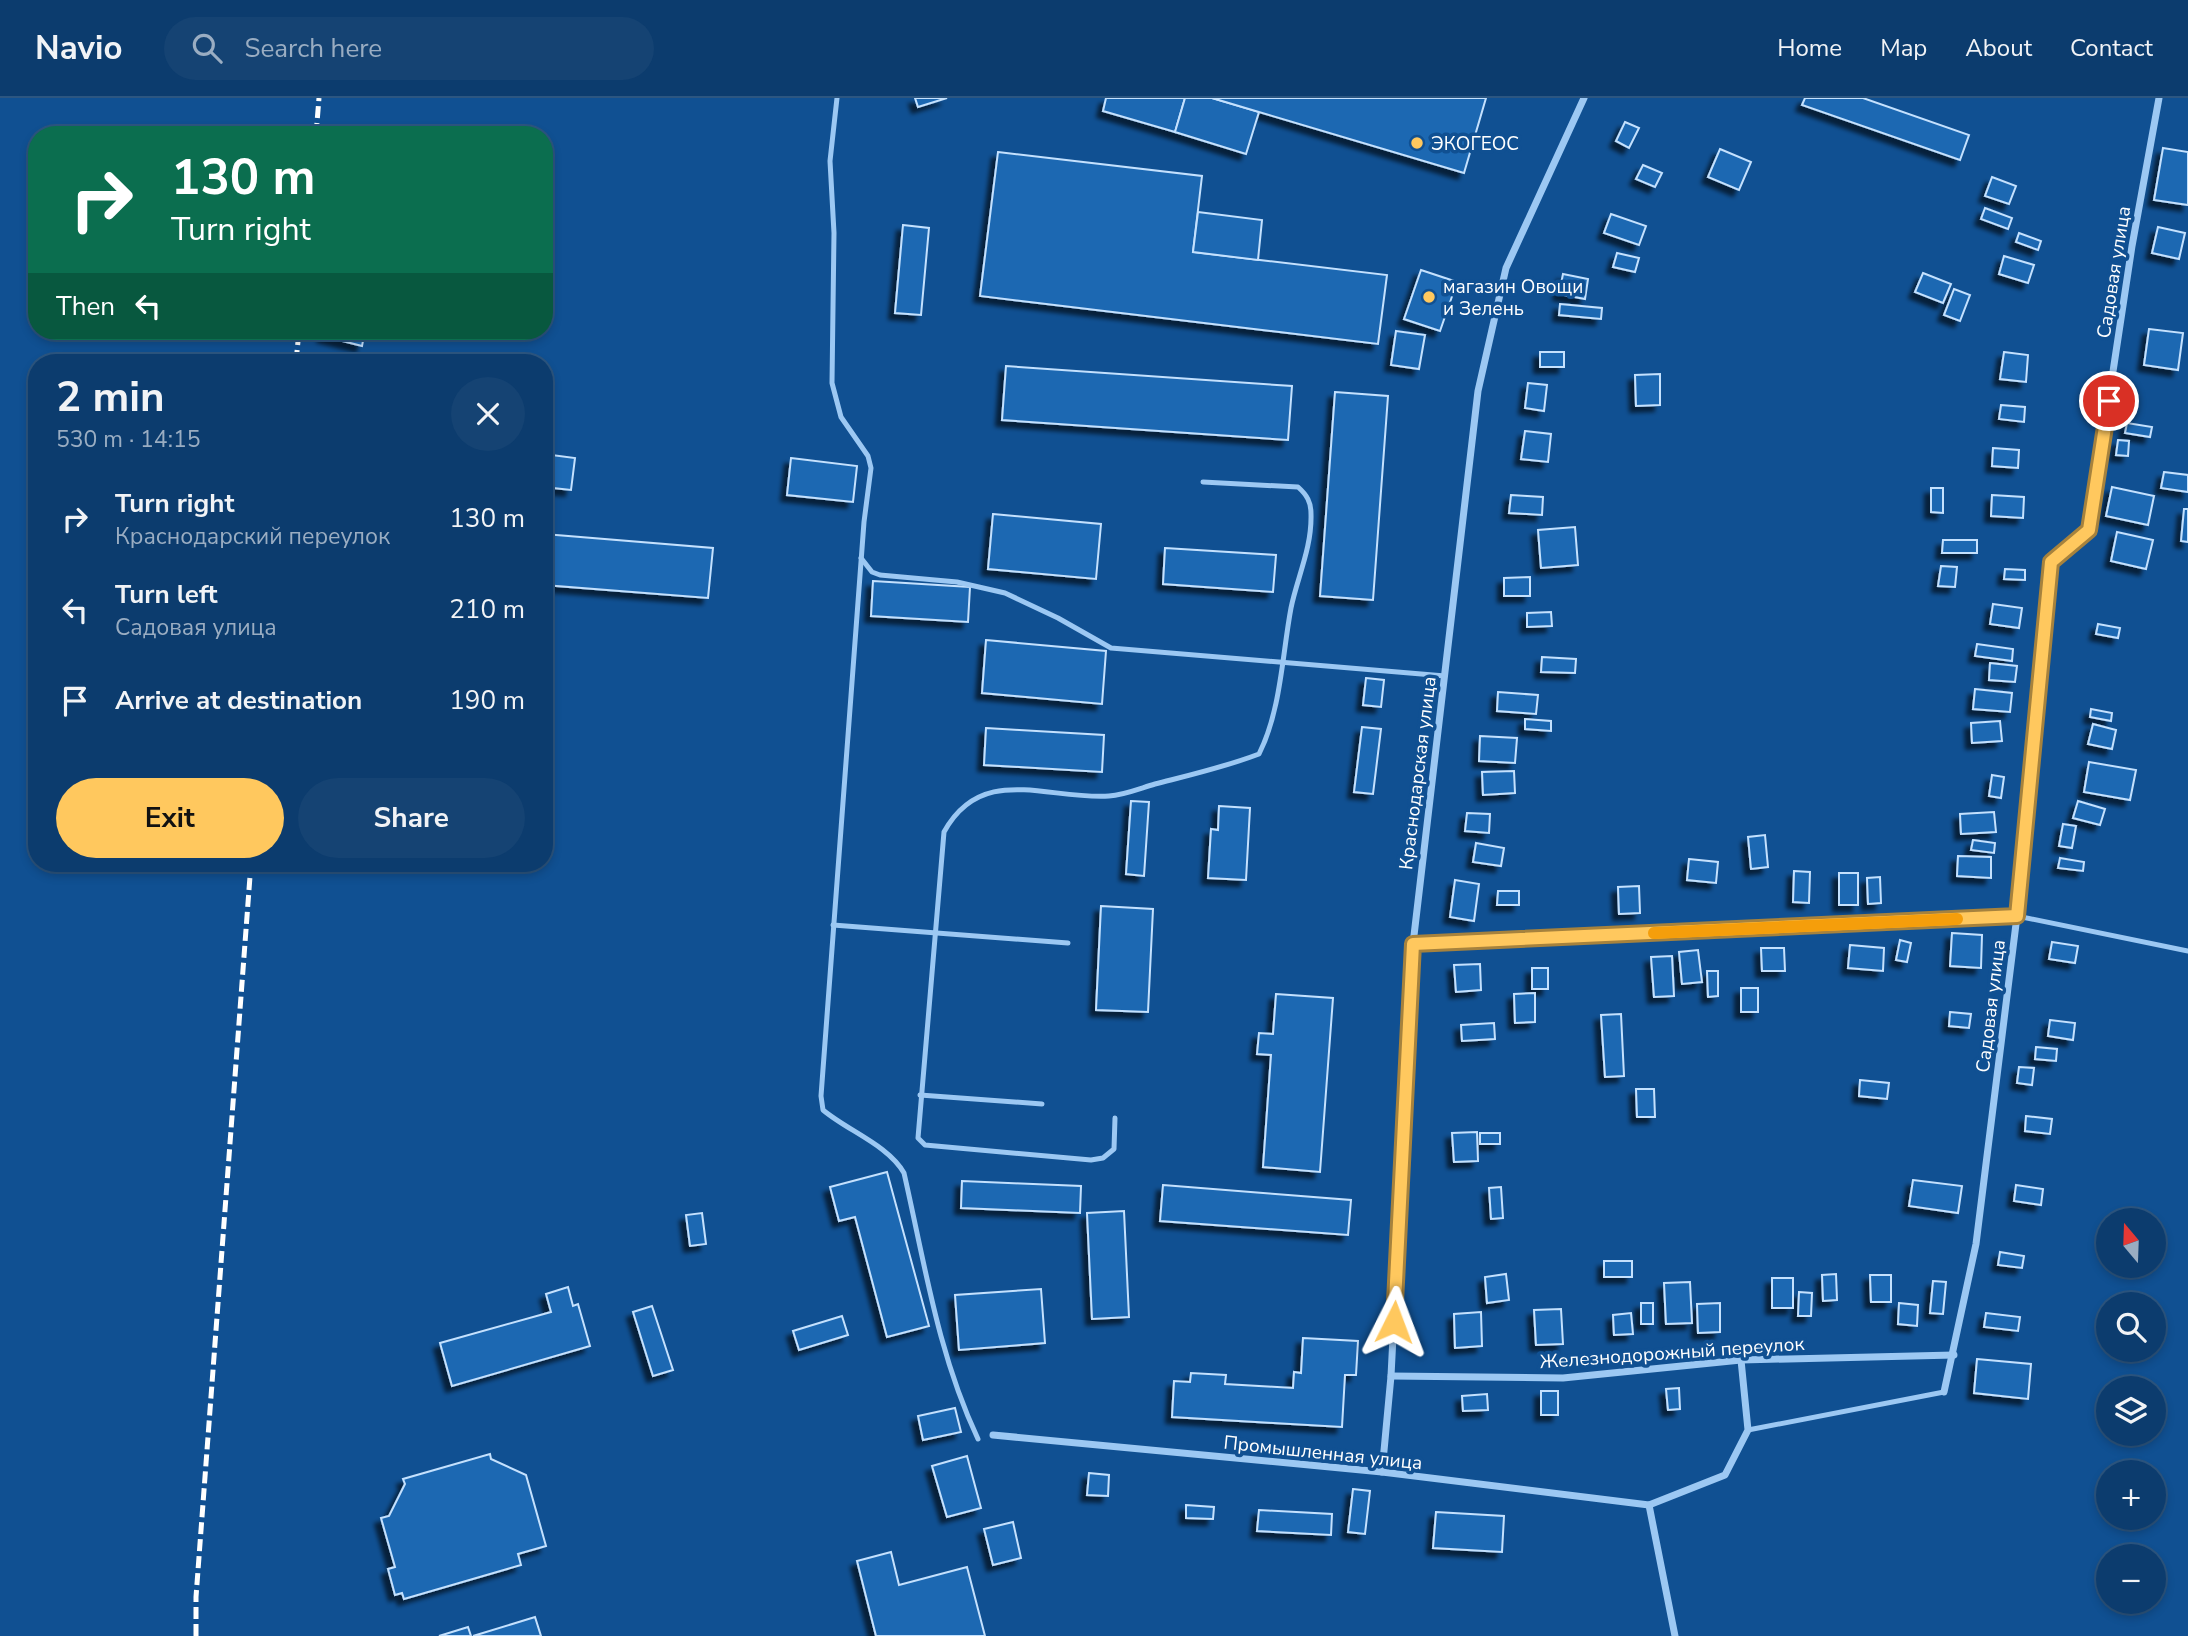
<!DOCTYPE html>
<meta charset="utf-8">
<style>
:root{--surface:#0c3c6e;--page:#154373;--text:#f1f3f6;--muted:#9aadc2;--line:#2c5681;--accent:#ffc85e}
body{margin:0;font-family:"Nunito Sans",sans-serif;background:var(--page);color:var(--text);height:100vh;display:flex;flex-direction:column;font-size:26px;white-space:nowrap}
*{box-sizing:border-box;margin:0}
p{font-size:23px;color:var(--muted)}
.icon{flex:none;width:38px;height:38px;fill:none;stroke:currentColor;stroke-width:2;stroke-linecap:round;stroke-linejoin:round}
.map{position:relative;flex:1;overflow:hidden}
.panel{position:absolute;left:28px;top:256px;width:525px;height:518px;display:flex;flex-direction:column;background:var(--surface);border-radius:28px;box-shadow:0 4px 10px #0003,0 0 0 2px var(--line)}
.panel>*{flex:none}
.hud{position:absolute;left:28px;top:28px;width:525px;height:214px;border-radius:28px;box-shadow:0 4px 10px #0003,0 0 0 2px var(--line);background:#0b6e4f;color:#fff;overflow:hidden}
.needle{width:46px;rotate:341deg}
.buttons{position:absolute;left:2096px;top:1110px;display:grid;gap:14px}
.buttons a{display:grid;place-items:center;width:70px;height:70px;border-radius:50%;background:var(--surface);box-shadow:0 4px 10px #0003,0 0 0 2px var(--line);font-size:35px}
.pin{position:absolute;display:grid;place-items:center;width:60px;height:60px;color:#fff;margin:-30px;border:4px solid #fff;border-radius:50%;box-shadow:0 2px 7px #0007}
.me{position:absolute;width:77px;margin:-38px;rotate:3deg;stroke-linejoin:round;filter:drop-shadow(0 0 5px #0008)}
.turn{display:flex;align-items:center;gap:24px;height:147px;padding:0 28px;font-size:32px}
.turn .icon{width:91px;height:91px;stroke-width:2.5}
.turn b{display:block;font-size:49px;line-height:60px}
.then{display:flex;align-items:center;height:66px;padding:0 28px;background:#0003;gap:14px;font-size:26px}
.round{display:grid;place-items:center;flex:none;width:74px;height:74px;border-radius:37px;background:var(--page)}
.headline{display:flex;align-items:center;justify-content:space-between;height:119px;padding:0 28px}
h1{font-size:42px;font-weight:700;line-height:52px}
.primary-button{display:flex;gap:14px;margin-top:auto;padding:14px 28px}
.primary-button a{flex:1;height:80px;border-radius:42px;background:var(--accent);color:#111;font-size:28px;font-weight:700;line-height:80px;text-align:center}
.primary-button a+a{background:var(--page);color:var(--text)}
ul{padding:0;list-style:none}
li{display:flex;align-items:center;gap:21px;height:91px;padding:0 28px}
li div{flex:1}
li b{display:block;font-size:26px}
li em{font-style:normal}
header{display:flex;align-items:center;gap:42px;box-sizing:border-box;height:98px;padding:0 35px;background:var(--surface);border-bottom:2px solid var(--line)}
header strong{font-size:33px}
nav{display:flex;gap:38px;margin-inline-start:auto;font-size:24px}
.search{width:490px;height:63px;background:var(--page);display:flex;align-items:center;gap:18px;box-sizing:border-box;padding:0 24px;border-radius:38px;color:var(--muted);font-size:26px}
.map>svg:first-child{display:block}
.building{fill:#1d68b2;stroke:#c4e1fe;stroke-width:2;filter:url(#shadow)}
.lines{fill:none;stroke-linecap:round;stroke-linejoin:round}
.lane{stroke:#9cc8f3;stroke-width:5}
.street{stroke:#9cc8f3;stroke-width:7}
.rail{stroke:#fff;stroke-width:5;stroke-dasharray:12 5;stroke-linecap:butt}
.route-casing{stroke:#a6823d;stroke-width:18}
.route{stroke:#ffc85e;stroke-width:12}
.slow{stroke:#f59e0b;stroke-width:12}
.poi-dot{fill:#ffc85e;stroke:#105092;stroke-width:2.5}
.labels{text-anchor:middle;stroke-width:7;stroke-linejoin:round;paint-order:stroke}
.poi-label{font-size:19px;fill:#fff;stroke:#105092;text-anchor:start}
.street-label{font-size:19px;fill:#fff;stroke:#105092}
</style>
<header>
<strong>Navio</strong>
<div class="search"><svg class="icon" aria-label="search" viewBox="0 0 24 24"><circle cx="10" cy="10" r="6"/><path d="M15 15l6 6"/></svg>Search here</div>
<nav><a>Home</a><a>Map</a><a>About</a><a>Contact</a></nav>
</header>
<div class="map">
<svg width="2188" height="1538" viewBox="0 0 2188 1538">
<defs>
<filter id="shadow"><feDropShadow dx="-6" dy="6" stdDeviation="2" flood-color="#0009"/></filter>
</defs>
<rect width="100%" height="100%" fill="#105092"/>
<g class="building">
<polygon points="915,0 947,0 918,9"/>
<polygon points="1106,0 1185,0 1175,34 1103,13"/>
<polygon points="1185,0 1212,0 1259,14 1246,56 1175,34"/>
<polygon points="1212,0 1486,0 1464,75"/>
<polygon points="1805,0 1863,0 1969,37 1960,62 1802,7"/>
<polygon points="1625,24 1639,30 1629,50 1616,43"/>
<polygon points="2163,50 2188,54 2188,107 2154,102"/>
<polygon points="1720,51 1751,64 1739,92 1708,79"/>
<polygon points="998,54 1202,78 1193,154 1387,177 1378,246 980,198"/>
<polygon points="1643,67 1662,75 1655,89 1636,81"/>
<polygon points="1992,79 2016,88 2009,106 1985,98"/>
<polygon points="1985,110 2012,120 2008,131 1981,121"/>
<polygon points="1198,114 1262,122 1258,162 1193,154"/>
<polygon points="1611,116 1646,128 1639,147 1604,135"/>
<polygon points="903,127 929,130 921,217 895,215"/>
<polygon points="2158,129 2185,135 2179,161 2152,155"/>
<polygon points="2019,135 2041,143 2038,152 2016,144"/>
<polygon points="1617,155 1639,160 1635,174 1613,169"/>
<polygon points="2004,158 2034,167 2028,185 1999,176"/>
<polygon points="1421,172 1457,184 1440,233 1404,221"/>
<polygon points="1923,175 1951,186 1943,205 1915,194"/>
<polygon points="1563,176 1588,181 1585,201 1559,196"/>
<polygon points="1954,191 1970,197 1960,223 1944,217"/>
<polygon points="1560,206 1602,210 1601,221 1559,217"/>
<polygon points="2149,231 2183,235 2178,272 2144,267"/>
<polygon points="325,233 365,233 362,248 323,238"/>
<polygon points="1396,233 1425,237 1419,271 1391,267"/>
<rect x="1540" y="254" width="24" height="15"/>
<polygon points="2004,254 2028,257 2026,284 2000,281"/>
<polygon points="1006,268 1292,288 1288,342 1002,322"/>
<polygon points="1660,276 1660,307 1636,308 1635,277"/>
<polygon points="1528,285 1547,287 1544,313 1525,310"/>
<polygon points="1335,294 1388,298 1373,502 1320,498"/>
<polygon points="2001,307 2025,309 2024,324 1999,321"/>
<polygon points="2127,325 2152,329 2150,339 2125,335"/>
<polygon points="1525,333 1551,336 1548,364 1521,361"/>
<polygon points="2118,342 2129,343 2128,358 2116,357"/>
<polygon points="1993,350 2019,352 2018,370 1992,368"/>
<polygon points="544,356 575,360 571,392 544,389"/>
<polygon points="791,360 857,368 853,404 787,397"/>
<polygon points="2164,374 2188,377 2188,394 2161,390"/>
<polygon points="2112,389 2154,398 2148,427 2106,418"/>
<polygon points="1931,390 1943,390 1943,415 1931,414"/>
<polygon points="1511,397 1543,399 1542,417 1509,415"/>
<polygon points="1992,397 2024,399 2023,420 1991,418"/>
<polygon points="2184,411 2188,411 2188,444 2181,443"/>
<polygon points="993,416 1101,426 1096,481 988,471"/>
<polygon points="1575,429 1578,467 1541,470 1538,432"/>
<polygon points="2117,434 2153,442 2146,471 2111,463"/>
<polygon points="544,436 713,450 708,500 544,487"/>
<polygon points="1943,442 1977,442 1977,455 1942,455"/>
<polygon points="1165,450 1276,457 1273,494 1163,486"/>
<polygon points="1941,468 1957,469 1955,489 1938,488"/>
<polygon points="2005,471 2025,472 2025,482 2004,481"/>
<polygon points="1530,479 1530,498 1504,498 1504,480"/>
<polygon points="873,483 970,489 968,524 871,518"/>
<polygon points="1993,506 2022,510 2019,530 1990,526"/>
<polygon points="1551,514 1552,528 1527,529 1527,515"/>
<polygon points="2098,526 2120,530 2118,540 2096,536"/>
<polygon points="986,542 1106,553 1102,606 982,595"/>
<polygon points="1977,546 2013,551 2012,563 1975,558"/>
<polygon points="1542,559 1576,561 1575,575 1541,574"/>
<polygon points="1990,565 2017,568 2015,584 1989,582"/>
<polygon points="1366,580 1384,582 1381,609 1363,607"/>
<polygon points="1975,591 2012,595 2010,614 1973,611"/>
<polygon points="1498,594 1538,597 1536,616 1497,613"/>
<polygon points="2091,611 2112,615 2111,623 2090,619"/>
<polygon points="1525,621 1551,623 1551,633 1525,631"/>
<polygon points="2000,623 2002,643 1972,645 1971,625"/>
<polygon points="2093,626 2116,632 2112,651 2088,646"/>
<polygon points="1362,629 1381,631 1373,696 1354,694"/>
<polygon points="986,630 1104,637 1102,674 984,667"/>
<polygon points="1480,638 1517,640 1515,665 1479,663"/>
<polygon points="2089,664 2136,672 2130,702 2084,694"/>
<polygon points="1514,673 1515,695 1483,697 1482,674"/>
<polygon points="1992,677 2004,679 2001,700 1989,698"/>
<polygon points="1131,703 1149,704 1144,778 1126,776"/>
<polygon points="2078,703 2105,711 2100,727 2073,720"/>
<polygon points="1219,708 1250,710 1246,782 1208,780 1211,731 1218,732"/>
<polygon points="1994,714 1996,734 1961,736 1960,716"/>
<polygon points="1467,715 1490,716 1489,735 1465,733"/>
<polygon points="2063,726 2076,728 2072,750 2059,748"/>
<polygon points="1765,737 1768,769 1751,771 1748,739"/>
<polygon points="1973,742 1995,745 1994,755 1971,752"/>
<polygon points="1476,745 1504,750 1501,768 1473,764"/>
<polygon points="1958,758 1991,759 1991,780 1957,778"/>
<polygon points="2060,760 2084,764 2083,773 2058,770"/>
<polygon points="1689,761 1718,764 1716,785 1687,782"/>
<polygon points="1794,773 1810,774 1809,805 1793,804"/>
<rect x="1839" y="775" width="19" height="32"/>
<polygon points="1880,779 1881,805 1868,806 1867,780"/>
<polygon points="1455,782 1479,786 1474,823 1450,819"/>
<polygon points="1639,788 1640,815 1619,816 1618,789"/>
<polygon points="1498,793 1519,793 1519,807 1497,807"/>
<polygon points="1101,808 1153,811 1148,914 1096,912"/>
<polygon points="1952,835 1982,837 1981,870 1950,868"/>
<polygon points="1900,842 1911,845 1907,864 1896,862"/>
<polygon points="2052,844 2078,848 2075,865 2049,861"/>
<polygon points="1850,847 1884,850 1883,873 1848,870"/>
<polygon points="1761,850 1784,850 1785,873 1762,873"/>
<polygon points="1698,852 1702,884 1682,886 1679,854"/>
<polygon points="1672,858 1674,898 1654,899 1651,859"/>
<polygon points="1480,866 1481,892 1456,894 1454,867"/>
<rect x="1532" y="870" width="16" height="21"/>
<polygon points="1707,873 1718,873 1718,898 1708,899"/>
<rect x="1741" y="890" width="17" height="24"/>
<polygon points="1535,895 1535,924 1515,925 1514,896"/>
<polygon points="1276,896 1333,900 1320,1074 1263,1069 1271,957 1257,956 1259,935 1273,936"/>
<polygon points="1950,914 1971,916 1969,930 1949,928"/>
<polygon points="1621,916 1624,978 1605,979 1601,917"/>
<polygon points="2050,922 2075,925 2073,942 2048,938"/>
<polygon points="1494,925 1495,941 1462,943 1461,927"/>
<polygon points="2036,949 2057,951 2056,963 2035,961"/>
<polygon points="2019,969 2034,970 2032,987 2017,985"/>
<polygon points="1860,982 1889,985 1887,1001 1859,998"/>
<polygon points="1636,991 1654,991 1655,1019 1637,1019"/>
<polygon points="2026,1018 2052,1021 2050,1036 2025,1033"/>
<polygon points="1477,1034 1478,1063 1454,1064 1452,1035"/>
<rect x="1480" y="1035" width="20" height="11"/>
<polygon points="887,1074 929,1228 887,1239 855,1119 839,1123 830,1089"/>
<polygon points="1913,1082 1962,1088 1958,1115 1909,1108"/>
<polygon points="962,1083 1081,1088 1080,1115 961,1110"/>
<polygon points="1163,1087 1351,1102 1348,1137 1160,1123"/>
<polygon points="2016,1087 2043,1091 2041,1107 2014,1103"/>
<polygon points="1501,1089 1503,1120 1491,1121 1489,1090"/>
<polygon points="1124,1113 1129,1219 1092,1221 1087,1115"/>
<polygon points="702,1115 706,1146 690,1148 686,1117"/>
<polygon points="2000,1154 2024,1158 2022,1170 1998,1167"/>
<rect x="1604" y="1163" width="28" height="16"/>
<polygon points="1506,1176 1509,1202 1487,1205 1485,1179"/>
<polygon points="1836,1176 1837,1202 1823,1203 1822,1177"/>
<polygon points="1870,1177 1891,1177 1891,1204 1871,1204"/>
<rect x="1772" y="1180" width="21" height="30"/>
<polygon points="1933,1183 1946,1184 1943,1216 1930,1215"/>
<polygon points="1690,1184 1692,1225 1666,1226 1664,1185"/>
<polygon points="568,1189 573,1208 578,1206 590,1248 452,1288 440,1245 551,1214 546,1196"/>
<polygon points="1041,1191 1045,1245 959,1252 955,1197"/>
<polygon points="1799,1194 1812,1195 1811,1218 1798,1218"/>
<rect x="1641" y="1205" width="12" height="21"/>
<polygon points="1720,1205 1720,1234 1698,1235 1697,1206"/>
<polygon points="1899,1205 1918,1207 1917,1228 1898,1226"/>
<polygon points="652,1208 673,1272 653,1278 633,1214"/>
<polygon points="1561,1211 1563,1246 1536,1247 1534,1212"/>
<polygon points="1481,1214 1482,1248 1455,1250 1454,1216"/>
<polygon points="1631,1215 1633,1236 1614,1237 1613,1217"/>
<polygon points="1986,1215 2020,1219 2018,1233 1984,1229"/>
<polygon points="842,1218 848,1237 799,1252 793,1233"/>
<polygon points="1303,1240 1358,1243 1356,1277 1345,1277 1342,1329 1172,1319 1174,1283 1190,1284 1191,1275 1226,1277 1225,1286 1293,1290 1294,1274 1301,1275"/>
<polygon points="1977,1261 2031,1266 2028,1301 1974,1295"/>
<polygon points="1679,1290 1680,1311 1668,1312 1666,1291"/>
<rect x="1541" y="1293" width="17" height="24"/>
<polygon points="1487,1296 1488,1312 1463,1313 1462,1298"/>
<polygon points="955,1310 961,1334 923,1342 918,1318"/>
<polygon points="490,1356 491,1361 526,1377 546,1448 518,1456 521,1467 404,1501 402,1495 395,1497 388,1471 395,1469 381,1420 389,1418 405,1386 403,1381"/>
<polygon points="967,1358 981,1410 947,1419 932,1368"/>
<polygon points="1089,1375 1109,1377 1108,1398 1087,1397"/>
<polygon points="1353,1391 1370,1393 1365,1436 1348,1434"/>
<polygon points="1186,1407 1214,1409 1213,1421 1186,1420"/>
<polygon points="1259,1412 1332,1416 1331,1437 1257,1433"/>
<polygon points="1436,1414 1504,1418 1502,1454 1433,1450"/>
<polygon points="1013,1424 1021,1460 993,1467 984,1431"/>
<polygon points="891,1454 899,1487 967,1469 985,1538 876,1538 857,1463"/>
<polygon points="535,1519 541,1538 473,1538"/>
<polygon points="468,1529 471,1538 439,1538"/>
</g>
<g class="lines">
<g class="lane">
<path d="M837,0L830,63L834,135L832,285L841,319L868,358L871,370L864,424L821,998L823,1012C848,1033 888,1047 904,1075C925,1167 938,1256 978,1341"/>
<polyline points="861,460 872,474 880,477 957,484 1005,495 1058,520 1111,550 1445,578"/>
<polyline points="2017,818 2188,853"/>
<polyline points="833,827 1068,845"/>
<polyline points="920,997 1042,1006"/>
<path d="M1115,1020L1114,1051L1103,1060L1091,1062L925,1047L918,1040L944,734C982,665 1047,702 1109,698C1124,697 1141,690 1155,686C1190,677 1225,669 1259,656C1281,612 1282,558 1291,510C1297,480 1312,450 1311,416C1311,404 1307,397 1298,389L1203,384"/>
<polyline points="1748,1332 1944,1294"/>
</g>
<g class="street">
<polyline points="1413,846 2017,818"/>
<polyline points="1391,1278 1563,1280 1741,1262 1954,1257"/>
<polyline points="1944,1294 1976,1146 2017,818 2051,464 2089,432 2132,148 2159,0"/>
<polyline points="993,1337 1382,1374 1649,1407"/>
<polyline points="1382,1374 1391,1278 1413,846 1478,293 1506,170 1584,0"/>
<polyline points="1675,1538 1649,1407 1725,1377 1748,1332 1741,1262"/>
</g>
<g class="rail">
<polyline points="316,37 319,0"/>
<polyline points="296,264 299,233"/>
<polyline points="196,1538 196,1499 251,765"/>
</g>
</g>
<g class="lines">
<g class="route-casing">
<polyline id="route" points="1394,1224 1413,846 2017,818 2051,464 2089,432 2109,303"/>
</g>
<use href="#route" class="route"/>
<polyline class="slow" points="1654,835 1957,821"/>
</g>
<g class="poi-dot">
<circle cx="1417" cy="45" r="7"/>
<circle cx="1429" cy="199" r="7"/>
</g>
<g class="labels">
<g class="poi-label">
<text x="1431" y="52">ЭКОГЕОС</text>
<text x="1443" y="195">магазин Овощи<tspan x="1443" dy="22">и Зелень</tspan></text>
</g>
<g class="street-label">
<text transform="translate(2113 174) rotate(-81)" y="7">Садовая улица</text>
<text transform="translate(1417 675) rotate(-83)" y="7">Краснодарская улица</text>
<text transform="translate(1990 908) rotate(-83)" y="7">Садовая улица</text>
<text transform="translate(1672 1254) rotate(-4)" y="7">Железнодорожный переулок</text>
<text transform="translate(1323 1354) rotate(6)" y="7">Промышленная улица</text>
</g>
</g>
</svg>
<div class="buttons">
<a><svg class="needle" viewBox="-14 -14 28 28"><path d="M0-13l5 13h-10z" fill="#e53935"/><path d="M0 13l5-13h-10z" fill="#9aadc2"/></svg></a>
<a><svg class="icon" aria-label="search" viewBox="0 0 24 24"><circle cx="10" cy="10" r="6"/><path d="M15 15l6 6"/></svg></a>
<a><svg class="icon" aria-label="layers" viewBox="0 0 24 24"><path d="M12 4l9 5-9 5-9-5zM3 14l9 5 9-5"/></svg></a>
<a>+</a>
<a>−</a>
</div>
<div class="pin" style="left:2109px;top:303px;background:#d93025"><svg class="icon" aria-label="arrive" viewBox="0 0 24 24"><path d="M6 21V4h12l-3 4 3 4H6"/></svg></div>
<svg class="me" style="left:1394px;top:1224px" viewBox="-20 -20 40 40"><path d="M0-17L14 15 0 8-14 15z" fill="#ffc85e" stroke="#fff" stroke-width="4"/></svg>
<div class="hud">
<div class="turn"><svg class="icon" aria-label="right" viewBox="0 0 24 24"><path d="M7 20v-9h11M14 6l5 5-5 5"/></svg><div><b>130 m</b>Turn right</div></div>
<div class="then">Then<svg class="icon" aria-label="left" viewBox="0 0 24 24"><path d="M17 20v-9H6M10 6l-5 5 5 5"/></svg></div>
</div>
<section class="panel">
<div class="headline"><div><h1>2 min</h1><p>530 m · 14:15</p></div><a class="round"><svg class="icon" aria-label="close" viewBox="0 0 24 24"><path d="M6 6l12 12M18 6L6 18"/></svg></a></div>
<ul>
<li><svg class="icon" aria-label="right" viewBox="0 0 24 24"><path d="M7 20v-9h11M14 6l5 5-5 5"/></svg><div><b>Turn right</b><p>Краснодарский переулок</p></div><em>130 m</em></li>
<li><svg class="icon" aria-label="left" viewBox="0 0 24 24"><path d="M17 20v-9H6M10 6l-5 5 5 5"/></svg><div><b>Turn left</b><p>Садовая улица</p></div><em>210 m</em></li>
<li><svg class="icon" aria-label="arrive" viewBox="0 0 24 24"><path d="M6 21V4h12l-3 4 3 4H6"/></svg><div><b>Arrive at destination</b></div><em>190 m</em></li>
</ul>
<div class="primary-button"><a>Exit</a><a>Share</a></div>
</section>
</div>
